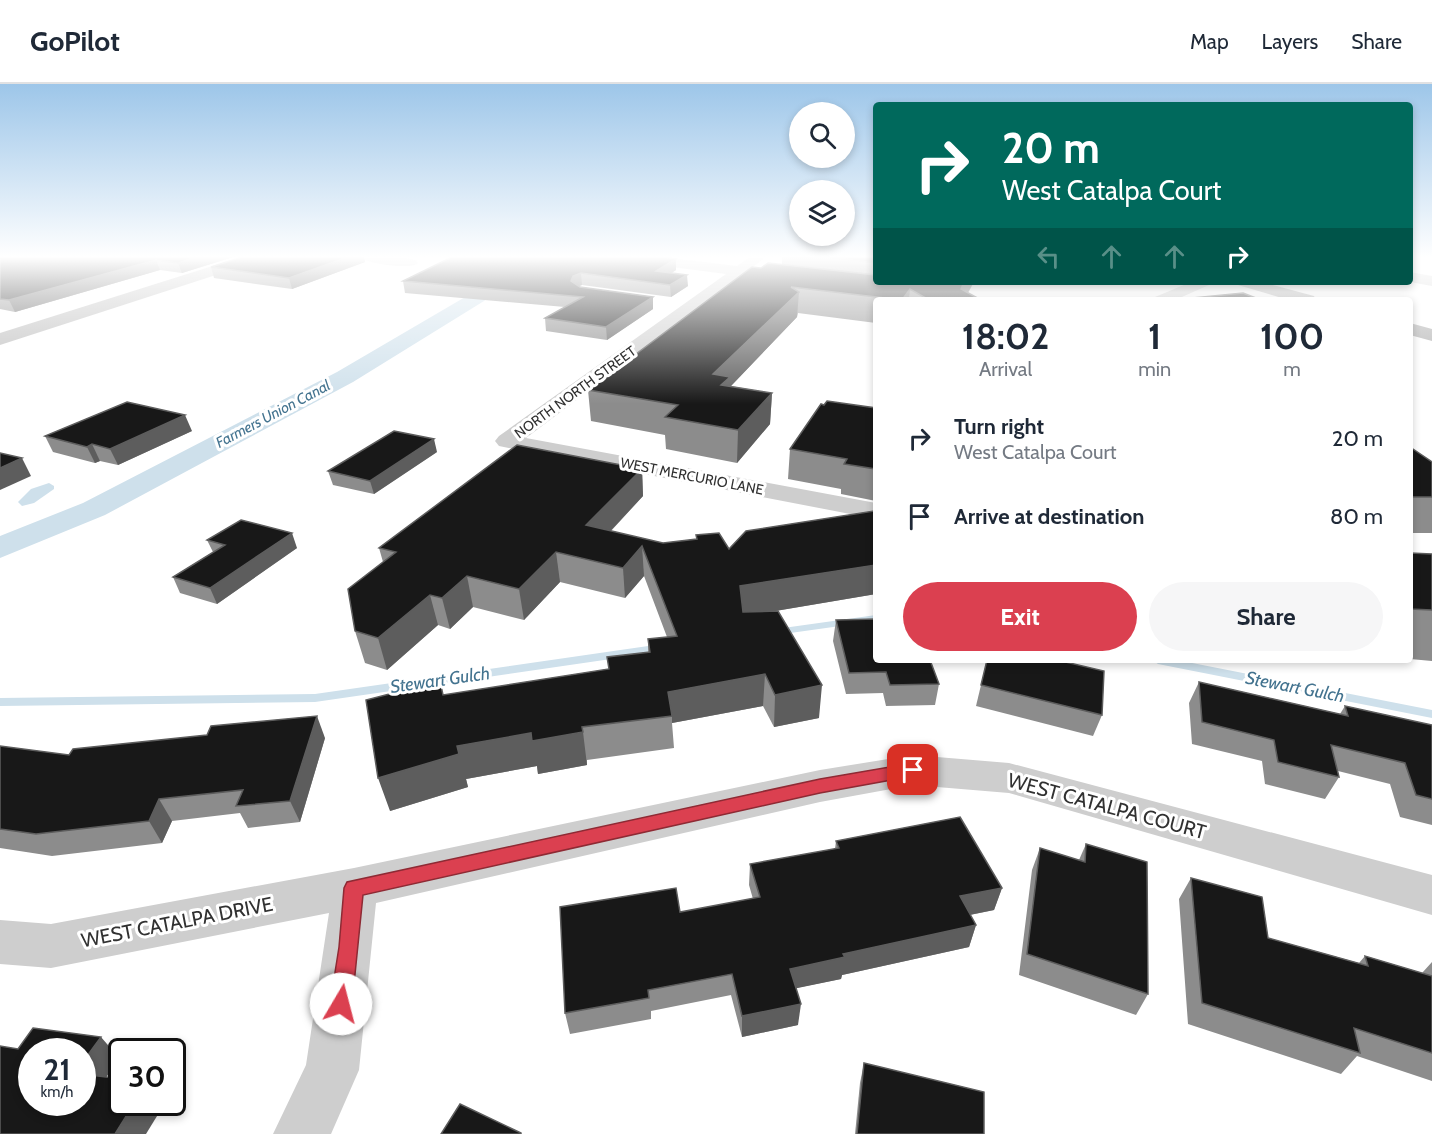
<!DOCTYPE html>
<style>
:root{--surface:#fff;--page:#f6f6f7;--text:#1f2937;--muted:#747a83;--line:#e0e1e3;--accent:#db4050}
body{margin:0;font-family:Cabin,sans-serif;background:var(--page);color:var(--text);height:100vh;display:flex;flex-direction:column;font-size:22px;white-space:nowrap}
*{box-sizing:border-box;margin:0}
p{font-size:20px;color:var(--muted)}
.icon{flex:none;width:33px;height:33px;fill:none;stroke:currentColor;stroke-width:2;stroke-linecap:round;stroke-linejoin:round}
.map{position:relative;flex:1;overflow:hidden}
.drawer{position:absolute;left:873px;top:213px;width:540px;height:366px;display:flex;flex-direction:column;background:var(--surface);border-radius:6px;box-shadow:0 3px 9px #0003}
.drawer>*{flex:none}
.guide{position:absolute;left:873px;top:18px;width:540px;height:183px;border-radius:6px;box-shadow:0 3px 9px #0003;background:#00695c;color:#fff;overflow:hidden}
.controls{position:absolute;left:789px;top:18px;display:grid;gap:12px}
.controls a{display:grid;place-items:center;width:66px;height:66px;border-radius:50%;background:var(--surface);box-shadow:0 3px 9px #0003;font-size:30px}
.speed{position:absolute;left:18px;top:954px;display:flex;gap:12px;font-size:30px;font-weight:700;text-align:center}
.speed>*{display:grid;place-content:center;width:78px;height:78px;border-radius:50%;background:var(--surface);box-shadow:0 3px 9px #0003;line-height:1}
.speed small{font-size:15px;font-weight:400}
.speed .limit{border:3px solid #111;border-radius:9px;background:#fff;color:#111}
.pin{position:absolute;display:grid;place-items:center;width:51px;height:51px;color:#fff;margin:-26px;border-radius:12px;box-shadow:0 3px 9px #0006}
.me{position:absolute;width:66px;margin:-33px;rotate:8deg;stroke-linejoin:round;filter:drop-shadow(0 0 4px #0008)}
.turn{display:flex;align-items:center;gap:21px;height:126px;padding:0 30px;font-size:27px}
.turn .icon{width:78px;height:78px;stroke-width:2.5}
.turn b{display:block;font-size:42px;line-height:51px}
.lanes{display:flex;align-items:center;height:57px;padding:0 30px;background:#0003;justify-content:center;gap:30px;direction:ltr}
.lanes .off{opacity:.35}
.eta{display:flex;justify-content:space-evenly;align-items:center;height:102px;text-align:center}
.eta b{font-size:36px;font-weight:700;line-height:42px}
.cta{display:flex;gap:12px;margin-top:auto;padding:12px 30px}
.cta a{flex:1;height:69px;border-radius:36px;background:var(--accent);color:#fff;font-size:24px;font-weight:700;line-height:69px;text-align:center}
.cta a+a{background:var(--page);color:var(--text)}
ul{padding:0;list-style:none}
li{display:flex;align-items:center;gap:18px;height:78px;padding:0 30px}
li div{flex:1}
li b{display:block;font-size:22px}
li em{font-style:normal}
header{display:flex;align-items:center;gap:36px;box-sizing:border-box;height:84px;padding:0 30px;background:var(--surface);border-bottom:2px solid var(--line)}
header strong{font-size:28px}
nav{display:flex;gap:33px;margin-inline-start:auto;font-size:21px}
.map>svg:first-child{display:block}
.water{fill:#cee0eb}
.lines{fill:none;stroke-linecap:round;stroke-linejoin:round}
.stream{fill:#cee0eb;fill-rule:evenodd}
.canal{fill:#cee0eb;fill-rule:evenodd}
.street{fill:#cecece;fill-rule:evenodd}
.secondary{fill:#bbb;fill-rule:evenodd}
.primary{fill:#a9a9a9;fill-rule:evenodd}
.wall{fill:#8c8c8c}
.shaded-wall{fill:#5d5d5d}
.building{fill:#181818;stroke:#5d5d5d;stroke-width:1.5}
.route{fill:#db4050;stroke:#8e2a34;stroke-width:1.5}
.labels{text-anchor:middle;stroke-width:6;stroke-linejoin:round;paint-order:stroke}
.far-street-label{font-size:14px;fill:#313131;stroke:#fff}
.far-water-label{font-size:15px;font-style:italic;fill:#43738f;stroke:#fff}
.water-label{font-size:18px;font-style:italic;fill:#43738f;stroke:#fff}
.near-street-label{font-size:20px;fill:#313131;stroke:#fff}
</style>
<header>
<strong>GoPilot</strong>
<nav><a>Map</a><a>Layers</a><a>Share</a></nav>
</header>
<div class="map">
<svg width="1432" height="1050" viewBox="0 0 1432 1050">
<rect width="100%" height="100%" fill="#fff"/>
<polygon class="water" points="49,399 54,402 54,405 34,419 22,422 18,418 31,405"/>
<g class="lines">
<g class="stream">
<polygon points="876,531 876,537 776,551 771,548 776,545"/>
<polygon points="662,560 666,561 668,564 666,567 315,618 0,622 0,614 315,610"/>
<polygon points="1152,576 1177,576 1432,626 1432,634 1158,580"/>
</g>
<polygon class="canal" points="523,173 542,173 484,217 353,298 105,431 0,474 0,452 83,419 337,288 472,209"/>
<g class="street">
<path d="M360,173H400L416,176L418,179C411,186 368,180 360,173Z"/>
<polygon points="619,173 663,173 737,182 750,173 766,173 526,354 876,419 876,435 499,362 495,357 499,352 726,190 626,177"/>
<polygon points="1410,188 1432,192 1432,202 1410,198"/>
<polygon points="1191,198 1212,198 1209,201 1175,216 1153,216 1155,213"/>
<polygon points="913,671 1009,679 1432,791 1432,831 1009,709 913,701 820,718 376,819 359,986 331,1050 273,1050 306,981 329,829 51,884 0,880 0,836 51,840 354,784 820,686"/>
</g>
<polygon class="secondary" points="241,173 264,173 262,176 0,261 0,249"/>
<g class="primary">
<polygon points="1236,198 1262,198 1314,212 1316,216 1289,216 1238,201"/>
<polygon points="1410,239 1432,245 1432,257 1410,251"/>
</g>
</g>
<g class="wall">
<polygon points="0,173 233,173 182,189 160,186 15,228 0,225"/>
<polygon points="242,173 364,173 365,178 292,205 214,194 211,183"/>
<polygon points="452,173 676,186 672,189 688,202 671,213 582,201 579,202 580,203 653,213 653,225 607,256 546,247 545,234 565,223 405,209 403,197"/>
<polygon points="782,173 876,173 876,198 968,209 981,216 876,216 876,239 798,229 797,233 731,302 772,309 770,340 737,379 666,365 665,351 591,337 588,306 761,184 782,181"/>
<polygon points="876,324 876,417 841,410 841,405 788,395 790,365"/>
<polygon points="192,347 118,381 100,377 95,379 53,368 45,352"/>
<polygon points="1410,363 1432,378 1432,449 1410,449"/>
<polygon points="437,368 374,410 333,401 328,387"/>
<polygon points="642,385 643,412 611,447 663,459 696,455 696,451 729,465 876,510 775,527 819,634 774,643 763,622 672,639 674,664 587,676 587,681 538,690 537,682 466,695 468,703 390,727 443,611 608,585 648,569 648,555 667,553 644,492 625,514 560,498 524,536 473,523 450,545 438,541 387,586 365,579 355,547 383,478 379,464"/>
<polygon points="207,456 297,464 217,520 180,509 173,493 213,468"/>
<polygon points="1410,469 1432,470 1432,577 1410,575"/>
<polygon points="836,536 939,600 935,621 886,622 883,609 846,610 833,557"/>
<polygon points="987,576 1102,631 1093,652 976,622"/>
<polygon points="1199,598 1340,630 1345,622 1432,641 1432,741 1400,733 1390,700 1338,687 1339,693 1325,715 1265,700 1262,677 1192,660 1189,619"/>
<polygon points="325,654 300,738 248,744 240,729 172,737 162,759 52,772 0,764 0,662 69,671"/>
<polygon points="836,757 1002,804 994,826 970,831 976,841 969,863 842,891 841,895 796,904 798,941 742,953 731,911 651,927 651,935 570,950 565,929 680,828 753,815 749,801 750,780 835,765"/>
<polygon points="1086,760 1148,910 1136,931 1019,891 1032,786 1040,764 1079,776"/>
<polygon points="1191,794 1268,854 1359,879 1365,872 1422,889 1432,878 1432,997 1357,972 1341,990 1188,940 1179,815"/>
<polygon points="864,979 984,1050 855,1050 860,999"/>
</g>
<g class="shaded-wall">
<polygon points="196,173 233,173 182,189 178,179"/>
<polygon points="348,173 364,173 365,178 292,205 289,194"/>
<polygon points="676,175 676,186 656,198 656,187"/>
<polygon points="156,176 160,186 15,228 9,216"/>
<polygon points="581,189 582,201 574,204 571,197 573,192"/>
<polygon points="687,191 688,202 671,213 670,201"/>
<polygon points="964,198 974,198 964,216 961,205"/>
<polygon points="910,205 909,216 902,216"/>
<polygon points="799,208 797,233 730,303 730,323 713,290"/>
<polygon points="653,213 653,225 607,256 606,243"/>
<polygon points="772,309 770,340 737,379 738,346"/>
<polygon points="185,331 192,347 118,381 110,365"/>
<polygon points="434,355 437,368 374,410 370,397"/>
<polygon points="92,360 100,377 95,379 87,363"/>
<polygon points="22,374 31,392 0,406 0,384"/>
<polygon points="642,385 643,412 589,470 586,441"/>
<polygon points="292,449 297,464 217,520 210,504"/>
<polygon points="642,462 644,492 625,514 623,484"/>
<polygon points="556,468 560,498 524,536 519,505"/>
<polygon points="876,481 876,510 740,533 740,502"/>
<polygon points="467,492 473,523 450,545 442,514"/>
<polygon points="430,511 438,541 387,586 378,554"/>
<polygon points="765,590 763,622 672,639 672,632 668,608"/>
<polygon points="822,601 819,634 774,643 775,611"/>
<polygon points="317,632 325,654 300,738 290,717"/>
<polygon points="583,648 587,681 538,690 537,682 466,695 468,703 390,727 378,694 457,662 531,649"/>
<polygon points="159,715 172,737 162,759 149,737"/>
<polygon points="1002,804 994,826 954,834 960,812"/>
<polygon points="976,841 969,863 842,891 841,895 788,906 790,885 843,870"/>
<polygon points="801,920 798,941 742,953 742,932"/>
<polygon points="101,953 119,974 96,1009 82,996 82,979"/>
<polygon points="135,1018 165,1019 146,1050 115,1050"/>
</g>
<g class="building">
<polygon points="0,173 196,173 178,179 156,176 9,216 0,215"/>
<polygon points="242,173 348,173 289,194 211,183"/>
<polygon points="452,173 665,173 676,175 656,187 687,191 670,201 581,189 573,192 571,197 580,203 653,213 606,243 545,234 583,213 403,197"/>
<polygon points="828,173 876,173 876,179"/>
<polygon points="768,179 876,191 876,198 964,198 961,205 981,216 929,216 910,205 902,216 791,203 799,208 713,290 730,293 721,301 772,309 738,346 665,333 678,321 588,306 752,183 761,184"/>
<polygon points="1243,209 1261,216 1172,216"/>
<polygon points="827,317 876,324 876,385 844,380 847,375 790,365 821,320 824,321"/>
<polygon points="127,318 185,331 110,365 92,360 87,363 45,352"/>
<polygon points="394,347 434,355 370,397 328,387"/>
<polygon points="517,361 642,385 586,441 663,459 697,455 696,451 719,449 729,465 746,447 874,427 876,430 876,481 740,502 743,528 778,527 822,601 775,611 765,590 668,608 672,632 582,643 583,648 532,657 531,649 457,662 459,670 378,694 366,616 440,597 443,611 609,585 607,573 650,568 648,555 677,552 642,462 623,484 556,468 519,505 467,492 442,514 430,511 378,554 355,547 348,505 396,468 379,464"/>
<polygon points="1410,363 1432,378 1432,413 1410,413"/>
<polygon points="0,369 22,374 0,384"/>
<polygon points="241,436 292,449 210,504 173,493 225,461 207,456"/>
<polygon points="1410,469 1432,470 1432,526 1410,525"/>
<polygon points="876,535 876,576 930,576 939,600 890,601 886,588 849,589 836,536"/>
<polygon points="987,576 1057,576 1104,587 1102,631 981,601"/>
<polygon points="1199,598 1348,632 1345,622 1432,641 1432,715 1416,711 1405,679 1331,661 1339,693 1278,678 1274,656 1202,638"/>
<polygon points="317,632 290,717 236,722 243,706 159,715 149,737 36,750 0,745 0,662 69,671 73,665 207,651 211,642"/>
<polygon points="960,733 1002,804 960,812 976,841 843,870 845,873 790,885 801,920 742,932 732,890 648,906 649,914 565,929 560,823 676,804 680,828 760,813 750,780 839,764 836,757"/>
<polygon points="1086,760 1147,778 1148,910 1027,870 1040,764 1085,778"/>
<polygon points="1191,794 1262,813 1268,854 1368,882 1365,872 1432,892 1432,969 1354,944 1360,969 1202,919"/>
<polygon points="33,944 101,953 82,979 82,968 32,968 32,1018 82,1018 82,990 122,995 122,1018 135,1018 115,1050 0,1050 0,962 18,965"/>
<polygon points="864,979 984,1008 984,1050 857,1050"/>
<polygon points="460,1020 521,1049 521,1050 441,1050"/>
</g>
<linearGradient id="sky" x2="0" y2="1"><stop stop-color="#9dc6e9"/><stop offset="0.54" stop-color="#fff"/><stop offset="1" stop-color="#fff" stop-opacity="0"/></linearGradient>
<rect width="1432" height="320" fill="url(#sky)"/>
<polygon class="route" points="913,679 919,681 922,686 919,691 820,709 363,811 352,920 349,928 341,931 333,928 330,920 339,863 344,804 347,798 820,695"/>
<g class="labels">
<g class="far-street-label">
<text transform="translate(575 308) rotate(-36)" y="5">NORTH NORTH STREET</text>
<text transform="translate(692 392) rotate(11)" y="5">WEST MERCURIO LANE</text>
</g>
<g class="far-water-label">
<text transform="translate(273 330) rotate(-28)" y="5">Farmers Union Canal</text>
</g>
<g class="water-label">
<text transform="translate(440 596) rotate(-8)" y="6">Stewart Gulch</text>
<text transform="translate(1295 603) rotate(11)" y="6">Stewart Gulch</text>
</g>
<g class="near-street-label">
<text transform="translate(1107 722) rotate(15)" y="7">WEST CATALPA COURT</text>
<text transform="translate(177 838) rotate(-11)" y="7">WEST CATALPA DRIVE</text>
</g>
</g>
</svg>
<div class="controls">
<a><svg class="icon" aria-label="search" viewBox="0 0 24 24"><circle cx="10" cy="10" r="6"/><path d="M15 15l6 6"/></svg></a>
<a><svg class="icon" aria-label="layers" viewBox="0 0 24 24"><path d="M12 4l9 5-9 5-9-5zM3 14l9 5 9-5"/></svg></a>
</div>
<div class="speed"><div>21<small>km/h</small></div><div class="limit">30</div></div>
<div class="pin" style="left:913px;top:686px;background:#d93025"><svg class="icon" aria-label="arrive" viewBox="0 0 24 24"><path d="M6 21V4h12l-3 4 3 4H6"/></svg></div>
<svg class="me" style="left:341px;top:920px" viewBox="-20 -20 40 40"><circle r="19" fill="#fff"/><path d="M0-13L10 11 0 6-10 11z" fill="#db4050"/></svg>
<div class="guide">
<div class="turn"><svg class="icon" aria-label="right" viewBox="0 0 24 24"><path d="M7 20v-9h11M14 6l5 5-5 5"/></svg><div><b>20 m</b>West Catalpa Court</div></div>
<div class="lanes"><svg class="icon off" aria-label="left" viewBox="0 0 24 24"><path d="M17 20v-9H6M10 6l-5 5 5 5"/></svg><svg class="icon off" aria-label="ahead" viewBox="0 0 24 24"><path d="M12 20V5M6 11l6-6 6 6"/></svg><svg class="icon off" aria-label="ahead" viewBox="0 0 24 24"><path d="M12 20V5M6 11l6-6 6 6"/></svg><svg class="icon" aria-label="right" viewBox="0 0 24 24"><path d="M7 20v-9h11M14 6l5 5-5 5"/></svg></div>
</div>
<section class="drawer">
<div class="eta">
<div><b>18:02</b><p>Arrival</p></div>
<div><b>1</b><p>min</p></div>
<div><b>100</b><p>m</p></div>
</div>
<ul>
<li><svg class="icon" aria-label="right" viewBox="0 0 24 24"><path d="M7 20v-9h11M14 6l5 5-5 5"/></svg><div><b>Turn right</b><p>West Catalpa Court</p></div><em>20 m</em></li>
<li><svg class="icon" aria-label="arrive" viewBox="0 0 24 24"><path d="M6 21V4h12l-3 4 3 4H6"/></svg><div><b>Arrive at destination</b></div><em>80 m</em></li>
</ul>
<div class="cta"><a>Exit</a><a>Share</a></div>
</section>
</div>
